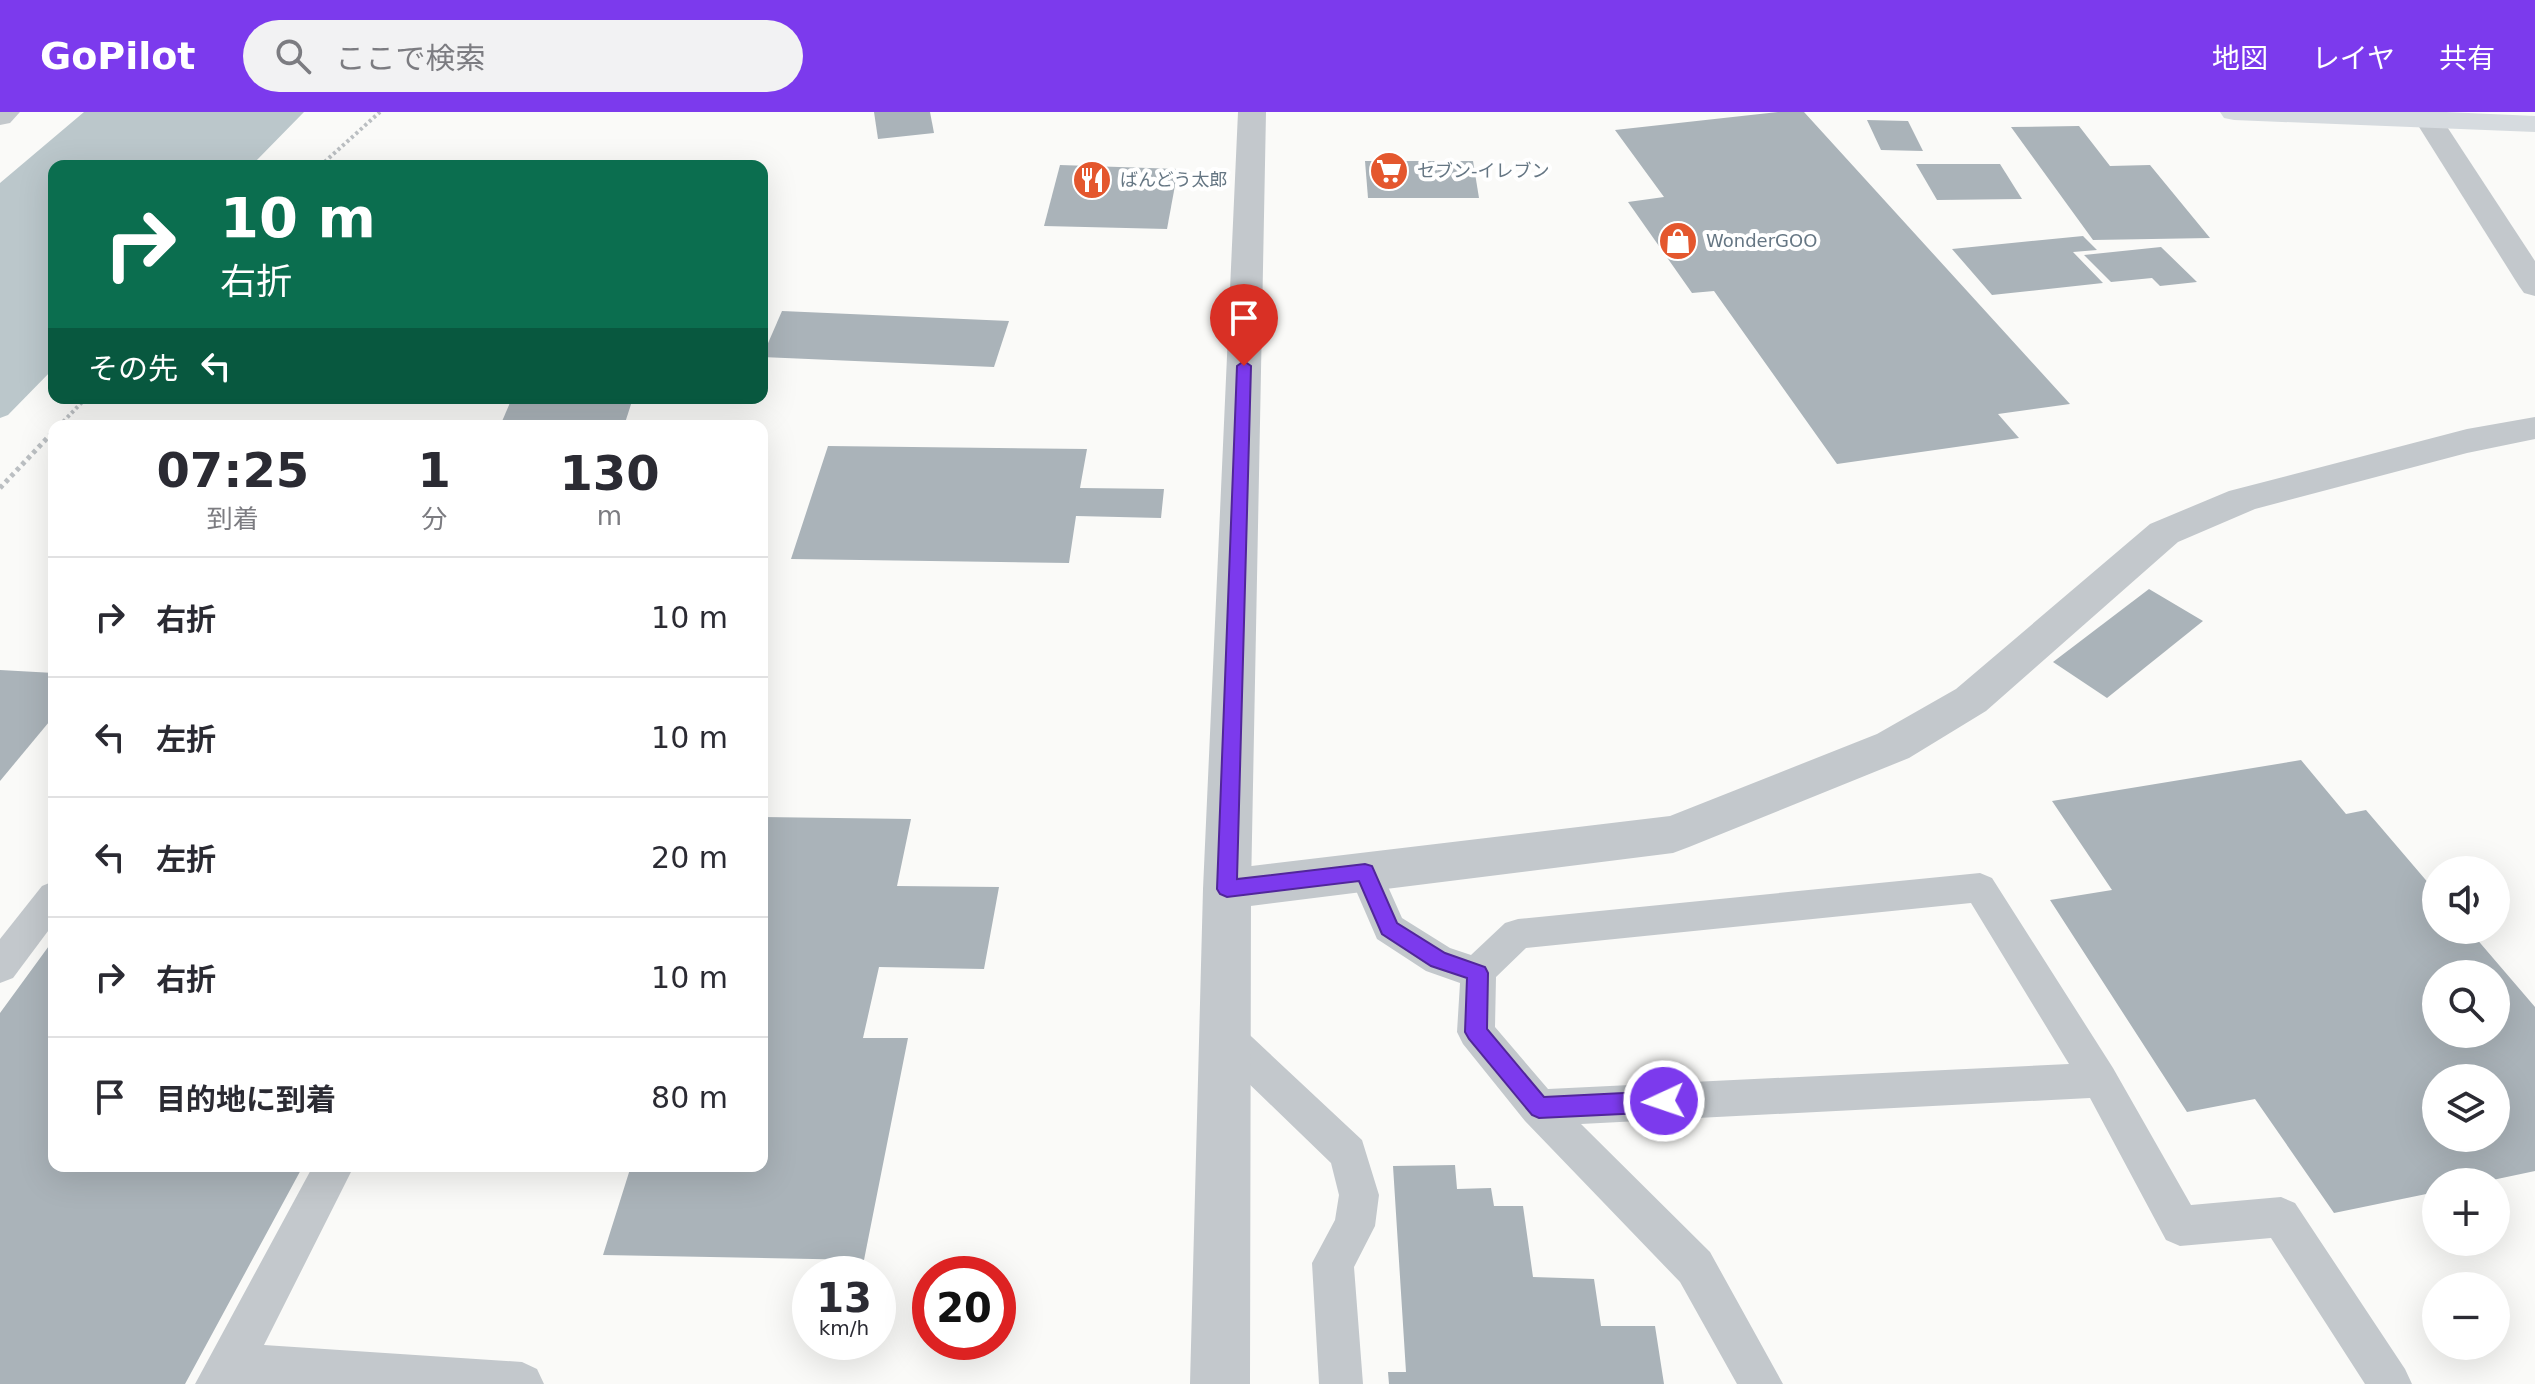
<!DOCTYPE html>
<html lang="ja">
<meta charset="utf-8">
<style>
:root{--surface:#fff;--page:#f2f2f3;--text:#2b2b33;--muted:#7c7c81;--line:#e1e1e2;--accent:#7c3aed}
body{margin:0;font-family:"DejaVu Sans","Noto Sans JP",sans-serif;background:var(--page);color:var(--text);height:100vh;display:flex;flex-direction:column;font-size:30px;white-space:nowrap}
*{box-sizing:border-box;margin:0}
p{font-size:26px;color:var(--muted)}
.icon{flex:none;width:44px;height:44px;fill:none;stroke:currentColor;stroke-width:2;stroke-linecap:round;stroke-linejoin:round}
.map{position:relative;flex:1;overflow:hidden}
.side{position:absolute;left:48px;top:308px;width:720px;height:752px;display:flex;flex-direction:column;background:var(--surface);border-radius:16px;box-shadow:0 8px 32px #0002}
.side>*{flex:none}
.banner{position:absolute;left:48px;top:48px;width:720px;height:244px;border-radius:16px;box-shadow:0 8px 32px #0002;background:#0b6e4f;color:#fff;overflow:hidden}
.fabs{position:absolute;left:2422px;top:744px;display:grid;gap:16px}
.fabs a{display:grid;place-items:center;width:88px;height:88px;border-radius:50%;background:var(--surface);box-shadow:0 8px 32px #0002;font-size:40px}
.speed{position:absolute;left:792px;top:1144px;display:flex;gap:16px;font-size:40px;font-weight:700;text-align:center}
.speed>*{display:grid;place-content:center;width:104px;height:104px;border-radius:50%;background:var(--surface);box-shadow:0 8px 32px #0002;line-height:1}
.speed small{font-size:20px;font-weight:400}
.speed .limit{border:12px solid #d22;background:#fff;color:#111}
.pin{position:absolute;display:grid;place-items:center;width:68px;height:68px;color:#fff;margin:-82px -34px;border-radius:50% 50% 50% 0;rotate:-45deg;box-shadow:0 0 8px #0007}
.pin .icon{rotate:45deg}
.me{position:absolute;width:88px;margin:-44px;rotate:267deg;stroke-linejoin:round;filter:drop-shadow(0 0 6px #0008)}
.turn{display:flex;align-items:center;gap:28px;height:168px;padding:0 40px;font-size:36px}
.turn .icon{width:104px;height:104px;stroke-width:2.5}
.turn b{display:block;font-size:56px;line-height:68px}
.then{display:flex;align-items:center;height:76px;padding:0 40px;background:#0003;gap:16px;font-size:30px}
.eta{display:flex;justify-content:space-evenly;align-items:center;height:136px;text-align:center}
.eta b{font-size:48px;font-weight:800;line-height:56px}
ul{padding:0;list-style:none}
li{display:flex;align-items:center;gap:24px;height:120px;padding:0 40px;border-top:2px solid var(--line)}
li div{flex:1}
li b{display:block;font-size:30px}
li em{font-style:normal}
header{display:flex;align-items:center;gap:48px;box-sizing:border-box;height:112px;padding:0 40px;background:var(--accent);color:#fff}
header strong{font-size:38px}
nav{display:flex;gap:44px;margin-inline-start:auto;font-size:28px}
.search{width:560px;height:72px;background:var(--page);display:flex;align-items:center;gap:20px;box-sizing:border-box;padding:0 28px;border-radius:44px;color:var(--muted);font-size:30px}
.map>svg:first-child{display:block}
.water{fill:#bbc7cb}
.building{fill:#aab3b9;fill-rule:evenodd}
.lines{fill:none;stroke-linecap:round;stroke-linejoin:round}
.path-far1{stroke:#bbbfc2;stroke-width:4;stroke-dasharray:3 3;stroke-linecap:butt}
.path{stroke:#bbbfc2;stroke-width:5;stroke-dasharray:4 4;stroke-linecap:butt}
.service{fill:#c3c8cc;fill-rule:evenodd}
.minor{fill:#c3c8cc;fill-rule:evenodd}
.tertiary{fill:#c3c8cc;fill-rule:evenodd}
.trunk{fill:#d6dbdf;fill-rule:evenodd}
.route{fill:#7c3aed;stroke:#51269a;stroke-width:2}
.labels{text-anchor:middle;stroke-width:8;stroke-linejoin:round;paint-order:stroke}
.far-poi-label{font-size:18px;fill:#657683;stroke:#fff;text-anchor:start}
</style>
<header>
<strong>GoPilot</strong>
<div class="search"><svg class="icon" aria-label="search" viewBox="0 0 24 24"><circle cx="10" cy="10" r="6"/><path d="M15 15l6 6"/></svg>ここで検索</div>
<nav><a>地図</a><a>レイヤ</a><a>共有</a></nav>
</header>
<div class="map">
<svg width="2535" height="1272" viewBox="0 0 2535 1272">
<rect width="100%" height="100%" fill="#fafaf8"/>
<polygon class="water" points="84,0 304,0 251,54 54,54 54,256 8,303 0,306 0,71"/>
<g class="building">
<polygon points="874,0 930,0 934,21 878,27"/>
<polygon points="1778,0 1804,0 2070,292 1998,302 2019,326 1837,352 1714,179 1692,181 1628,90 1664,85 1615,18"/>
<polygon points="1867,8 1908,9 1923,39 1881,38"/>
<polygon points="2079,14 2110,54 2150,53 2210,126 2093,128 2011,15"/>
<polygon points="1365,49 1473,49 1479,86 1368,86"/>
<polygon points="1916,52 2000,52 2022,87 1937,88"/>
<polygon points="1060,53 1178,57 1167,117 1044,114"/>
<polygon points="2083,124 2097,138 2073,140 2103,171 1992,183 1952,137"/>
<polygon points="2161,135 2197,170 2160,174 2152,166 2111,170 2084,143"/>
<polygon points="782,199 1009,209 994,255 762,245"/>
<polygon points="512,286 633,286 624,314 500,314"/>
<polygon points="828,334 1087,337 1080,376 1164,377 1161,406 1076,404 1069,451 791,447"/>
<polygon points="2149,477 2203,509 2107,586 2053,550"/>
<polygon points="0,558 54,561 54,604 0,669"/>
<path d="M2301,648L2346,702L2366,698L2436,780V818H2469L2535,895V1059L2483,1070H2436V1080L2334,1101L2255,987L2187,1000L2050,788L2112,778L2052,689ZM2436,862H2496V922H2436ZM2436,966H2496V1026H2436Z"/>
<polygon points="762,705 911,707 897,774 999,775 984,857 879,855 863,926 908,926 864,1148 603,1143 631,1054 762,1054"/>
<polygon points="54,827 54,1054 303,1054 185,1272 0,1272 0,901"/>
<polygon points="1455,1053 1457,1077 1491,1076 1494,1094 1523,1094 1533,1165 1594,1167 1601,1214 1655,1214 1664,1272 1389,1272 1388,1260 1406,1260 1393,1054"/>
</g>
<g class="lines">
<g class="path-far1">
<polyline points="320,54 380,0"/>
<polyline points="59,314 86,286"/>
<polyline points="50,323 54,319"/>
</g>
<polyline class="path" points="0,376 52,321"/>
<g class="service">
<path d="M1365,746L1377,750L1402,806L1450,836L1471,843L1505,811L1518,807L1980,761L1992,766L2113,956L2191,1093L2281,1085L2295,1091L2405,1257L2412,1272H2365L2271,1126L2180,1134L2166,1128L2090,986L1581,1012L1710,1140L1783,1272H1737L1680,1170L1525,1009L1463,932L1457,920L1460,871L1426,859L1377,827L1348,760L1353,750ZM1971,791L2069,952L1548,977L1495,915L1496,865L1526,836Z"/>
<polygon points="54,769 54,811 13,866 0,871 0,827 42,774"/>
<polygon points="1224,906 1237,911 1362,1028 1379,1083 1375,1114 1354,1155 1363,1272 1319,1272 1312,1151 1335,1108 1339,1083 1331,1051 1211,935 1205,923 1211,911"/>
<polygon points="313,1054 354,1054 264,1233 522,1250 537,1257 544,1272 195,1272"/>
</g>
<g class="minor">
<polygon points="0,0 20,0 10,11 0,13"/>
<polygon points="2418,1 2438,1 2535,149 2535,184 2524,181 2519,174 2414,7"/>
<polygon points="2535,305 2535,327 2467,341 2255,397 2178,430 1986,599 1909,646 1689,735 1673,741 1227,797 1210,791 1203,777 1210,763 1227,757 1670,704 1877,622 1956,577 2150,412 2229,379 2467,317"/>
</g>
<polygon class="tertiary" points="1238,0 1266,0 1251,777 1250,1272 1190,1272 1203,777"/>
<polygon class="trunk" points="2220,0 2446,0 2535,4 2535,20 2234,8 2224,6"/>
</g>
<polygon class="route" points="1244,249 1251,254 1237,767 1365,752 1372,754 1397,811 1445,841 1485,855 1488,861 1487,917 1544,985 1664,979 1672,982 1675,989 1672,997 1664,1000 1539,1006 1532,1003 1469,927 1465,920 1467,866 1431,854 1382,822 1359,769 1227,785 1220,782 1217,777 1237,254"/>
<defs>
<g id="supermarket-disc" transform="scale(2)"><circle r="9.5" fill="#e4572e" stroke="#fff"/><path d="M-6-5.5h2.5l.6 2H6L4.5 2H-2.5L-4.4-4H-6ZM-1.5 3.2a1.3 1.3 0 1 0 .1 0ZM3 3.2a1.3 1.3 0 1 0 .1 0Z" fill="#fff"/></g>
<g id="restaurant-disc" transform="scale(2)"><circle r="9.5" fill="#e4572e" stroke="#fff"/><path d="M-5-6h1v4h1v-4h1v4h1v-4h1v5L-1.5 .5V6h-2V.5L-5-1ZM5-6V6H3V1.5H1.5Q1.5-4 5-6Z" fill="#fff"/></g>
<g id="shop-disc" transform="scale(2)"><circle r="9.5" fill="#e4572e" stroke="#fff"/><path d="M-5-2.5h2.3a2.7 3.5 0 0 1 5.4 0H5L5.5 6h-11ZM-1.5-2.5h3a1.5 2.3 0 0 0-3 0Z" fill="#fff"/></g>
</defs>
<g fill-rule="evenodd">
<use href="#supermarket-disc" x="1389" y="59"/>
<use href="#restaurant-disc" x="1092" y="68"/>
<use href="#shop-disc" x="1678" y="129"/>
</g>
<g class="labels">
<g class="far-poi-label">
<text x="1417" y="65">セブン-イレブン</text>
<text x="1120" y="74">ばんどう太郎</text>
<text x="1706" y="135">WonderGOO</text>
</g>
</g>
</svg>
<div class="fabs">
<a><svg class="icon" aria-label="sound" viewBox="0 0 24 24"><path d="M4 9h4l5-4v14l-5-4H4zM17 9q2 3 0 6"/></svg></a>
<a><svg class="icon" aria-label="search" viewBox="0 0 24 24"><circle cx="10" cy="10" r="6"/><path d="M15 15l6 6"/></svg></a>
<a><svg class="icon" aria-label="layers" viewBox="0 0 24 24"><path d="M12 4l9 5-9 5-9-5zM3 14l9 5 9-5"/></svg></a>
<a>+</a>
<a>−</a>
</div>
<div class="speed"><div>13<small>km/h</small></div><div class="limit">20</div></div>
<div class="pin" style="left:1244px;top:254px;background:#d93025"><svg class="icon" aria-label="arrive" viewBox="0 0 24 24"><path d="M6 21V4h12l-3 4 3 4H6"/></svg></div>
<svg class="me" style="left:1664px;top:989px" viewBox="-20 -20 40 40"><circle r="17" fill="#7c3aed" stroke="#fff" stroke-width="3"/><path d="M0-11L8 9 0 5-8 9z" fill="#fff"/></svg>
<div class="banner">
<div class="turn"><svg class="icon" aria-label="right" viewBox="0 0 24 24"><path d="M7 20v-9h11M14 6l5 5-5 5"/></svg><div><b>10 m</b>右折</div></div>
<div class="then">その先<svg class="icon" aria-label="left" viewBox="0 0 24 24"><path d="M17 20v-9H6M10 6l-5 5 5 5"/></svg></div>
</div>
<section class="side">
<div class="eta">
<div><b>07:25</b><p>到着</p></div>
<div><b>1</b><p>分</p></div>
<div><b>130</b><p>m</p></div>
</div>
<ul>
<li><svg class="icon" aria-label="right" viewBox="0 0 24 24"><path d="M7 20v-9h11M14 6l5 5-5 5"/></svg><div><b>右折</b></div><em>10 m</em></li>
<li><svg class="icon" aria-label="left" viewBox="0 0 24 24"><path d="M17 20v-9H6M10 6l-5 5 5 5"/></svg><div><b>左折</b></div><em>10 m</em></li>
<li><svg class="icon" aria-label="left" viewBox="0 0 24 24"><path d="M17 20v-9H6M10 6l-5 5 5 5"/></svg><div><b>左折</b></div><em>20 m</em></li>
<li><svg class="icon" aria-label="right" viewBox="0 0 24 24"><path d="M7 20v-9h11M14 6l5 5-5 5"/></svg><div><b>右折</b></div><em>10 m</em></li>
<li><svg class="icon" aria-label="arrive" viewBox="0 0 24 24"><path d="M6 21V4h12l-3 4 3 4H6"/></svg><div><b>目的地に到着</b></div><em>80 m</em></li>
</ul>
</section>
</div>
